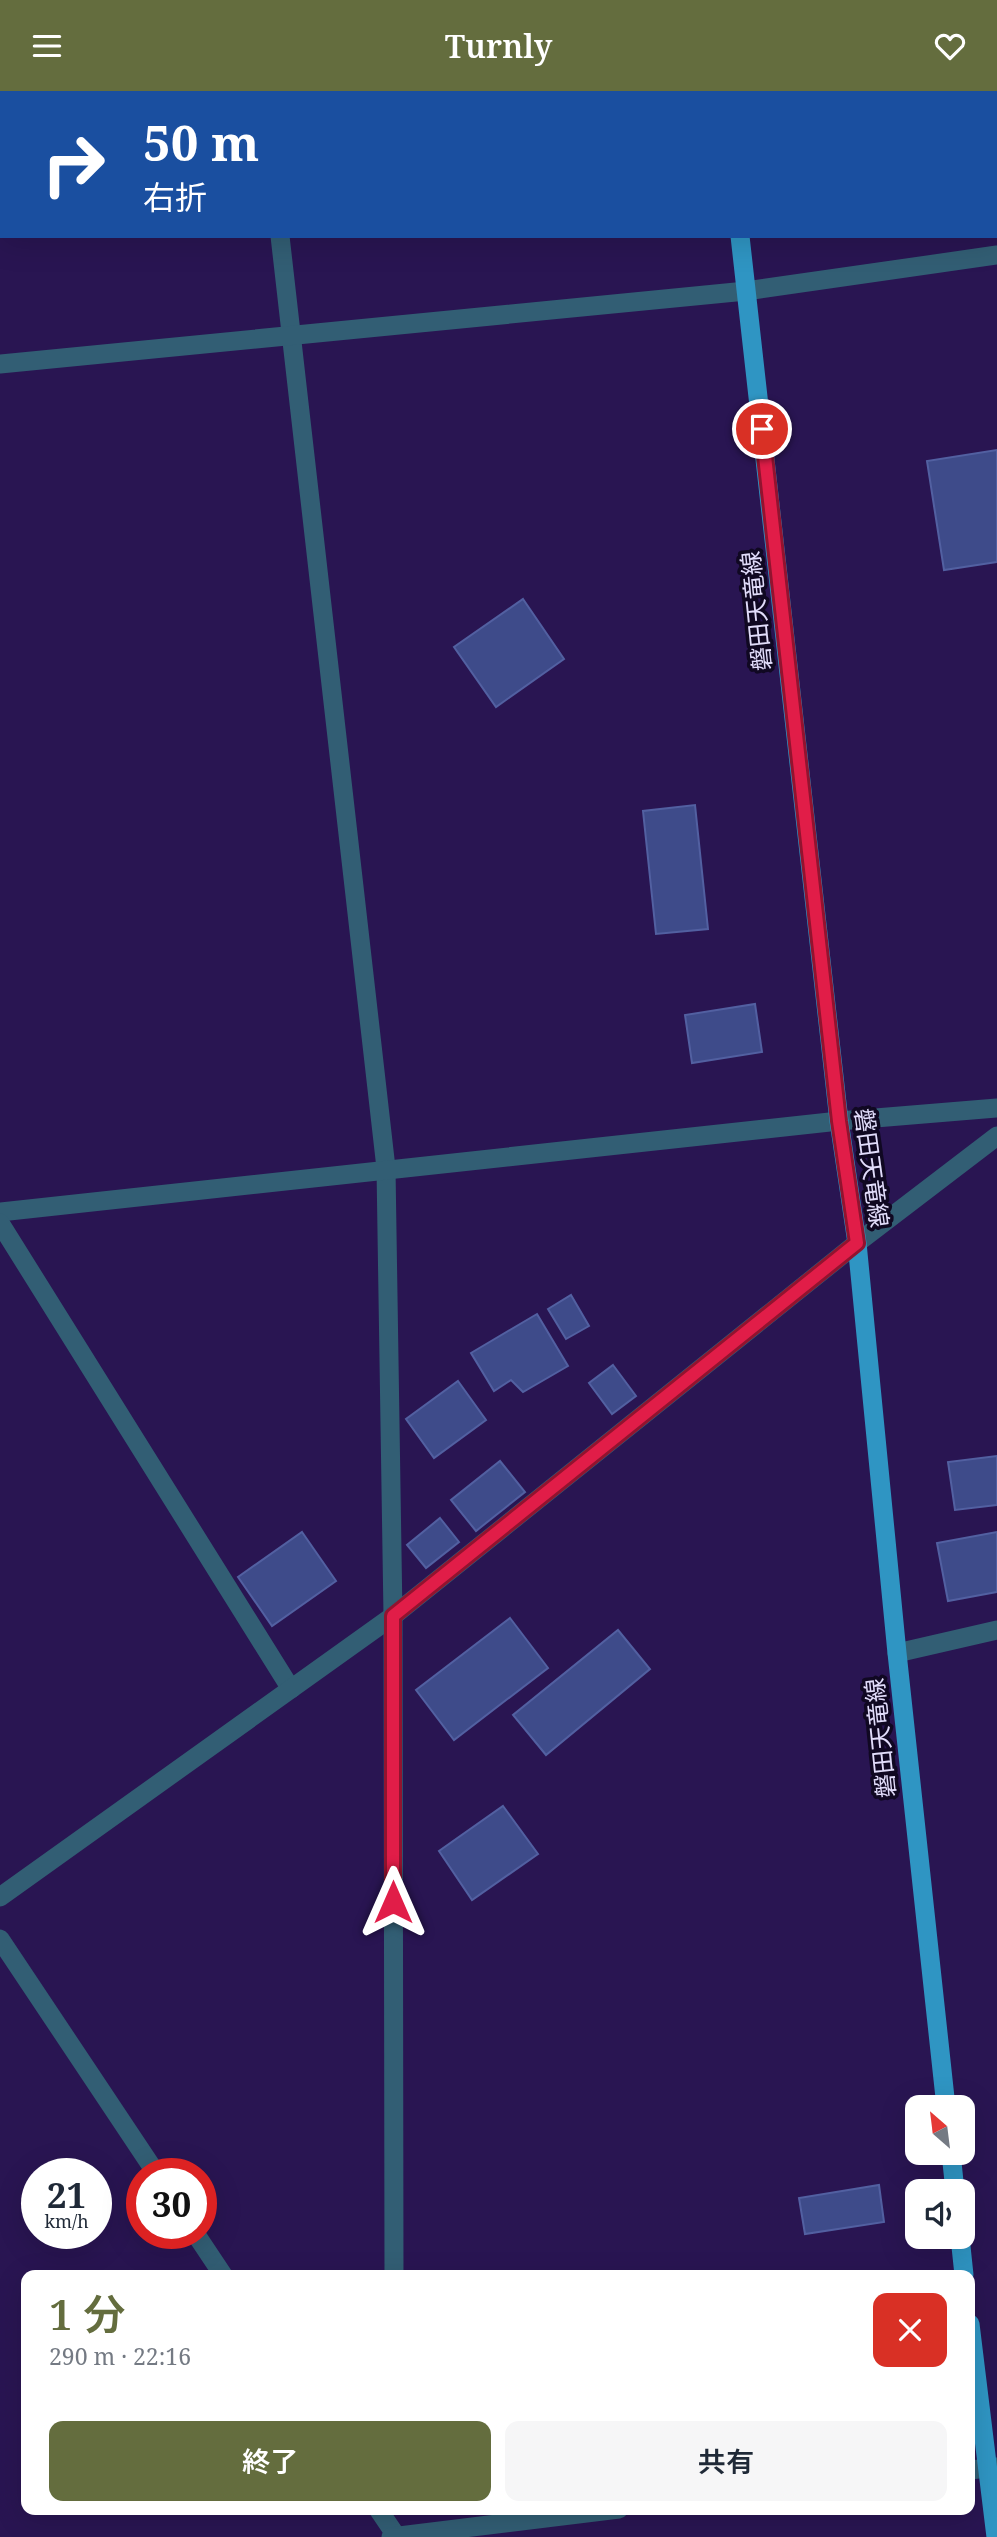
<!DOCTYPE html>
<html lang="ja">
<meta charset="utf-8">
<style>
:root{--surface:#fff;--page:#f6f6f7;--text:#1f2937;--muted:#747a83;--accent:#646d3e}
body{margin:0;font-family:"Noto Serif","Noto Sans JP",serif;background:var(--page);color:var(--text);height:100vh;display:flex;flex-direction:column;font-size:26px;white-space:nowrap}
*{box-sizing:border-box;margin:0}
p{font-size:23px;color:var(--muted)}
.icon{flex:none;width:38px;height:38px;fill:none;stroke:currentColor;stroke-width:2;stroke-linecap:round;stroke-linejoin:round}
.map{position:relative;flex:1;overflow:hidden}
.panel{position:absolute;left:21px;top:2179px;width:954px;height:245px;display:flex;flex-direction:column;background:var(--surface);border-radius:14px;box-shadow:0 7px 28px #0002}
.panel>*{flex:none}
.guide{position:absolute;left:0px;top:0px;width:998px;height:147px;box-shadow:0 7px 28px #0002;background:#1a4fa0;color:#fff;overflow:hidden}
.needle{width:46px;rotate:332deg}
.tools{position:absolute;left:905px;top:2004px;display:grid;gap:14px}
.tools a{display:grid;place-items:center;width:70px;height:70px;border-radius:14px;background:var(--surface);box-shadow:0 7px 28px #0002;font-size:35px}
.speed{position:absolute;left:21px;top:2067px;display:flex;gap:14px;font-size:35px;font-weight:700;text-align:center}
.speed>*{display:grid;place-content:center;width:91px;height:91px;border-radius:50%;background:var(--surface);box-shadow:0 7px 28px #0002;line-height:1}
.speed small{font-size:18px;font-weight:400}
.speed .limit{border:10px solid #d22;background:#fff;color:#111}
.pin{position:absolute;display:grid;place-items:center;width:60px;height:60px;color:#fff;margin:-30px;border:4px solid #fff;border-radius:50%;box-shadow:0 2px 7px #0007}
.me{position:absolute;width:77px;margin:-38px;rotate:0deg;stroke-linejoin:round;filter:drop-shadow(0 0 5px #0008)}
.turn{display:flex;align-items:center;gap:24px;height:147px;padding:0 28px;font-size:32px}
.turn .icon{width:91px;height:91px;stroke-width:2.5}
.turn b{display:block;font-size:49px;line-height:60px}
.round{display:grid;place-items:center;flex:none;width:74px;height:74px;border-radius:14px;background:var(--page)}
.overview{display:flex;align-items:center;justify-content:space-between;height:119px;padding:0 28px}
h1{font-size:42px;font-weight:600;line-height:52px;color:var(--accent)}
.action{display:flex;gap:14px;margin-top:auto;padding:14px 28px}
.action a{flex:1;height:80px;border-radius:14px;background:var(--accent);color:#fff;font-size:28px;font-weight:600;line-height:80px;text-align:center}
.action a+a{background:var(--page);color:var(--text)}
header{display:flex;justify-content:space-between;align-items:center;height:91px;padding:0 28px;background:var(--accent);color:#fff;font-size:32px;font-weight:600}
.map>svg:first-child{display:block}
.building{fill:#3e4b8a;stroke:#5260a1;stroke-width:2}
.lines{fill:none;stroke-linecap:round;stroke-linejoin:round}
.minor{stroke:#325e74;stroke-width:19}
.tertiary{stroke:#325e74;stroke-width:19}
.primary{stroke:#2f95c3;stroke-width:19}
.route-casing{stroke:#92132f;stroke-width:18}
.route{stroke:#e11d48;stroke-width:12}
.labels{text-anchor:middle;stroke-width:7;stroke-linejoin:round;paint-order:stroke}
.street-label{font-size:24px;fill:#e2ddfb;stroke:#100822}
</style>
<header><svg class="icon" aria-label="menu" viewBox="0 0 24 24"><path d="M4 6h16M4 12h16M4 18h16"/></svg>Turnly<svg class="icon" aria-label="heart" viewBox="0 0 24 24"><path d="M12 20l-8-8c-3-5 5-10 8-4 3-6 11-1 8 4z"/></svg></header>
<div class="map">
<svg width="997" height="2446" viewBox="0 0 997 2446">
<rect width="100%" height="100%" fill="#291552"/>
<g class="building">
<polygon points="997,359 997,471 944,479 927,370"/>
<polygon points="523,508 564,568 496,616 454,556"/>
<polygon points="695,714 708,838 656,843 643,720"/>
<polygon points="755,913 762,961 692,972 685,924"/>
<polygon points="571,1204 589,1235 566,1248 548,1218"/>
<polygon points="537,1223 568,1275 523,1301 511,1289 494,1300 471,1262"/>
<polygon points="613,1274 636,1305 612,1323 589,1292"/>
<polygon points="458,1290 486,1329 434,1367 406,1328"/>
<polygon points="997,1365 997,1414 955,1419 948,1371"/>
<polygon points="500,1370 525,1401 476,1440 451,1409"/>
<polygon points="440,1427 459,1451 426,1477 407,1454"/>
<polygon points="302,1441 336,1490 272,1535 238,1486"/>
<polygon points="997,1441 997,1501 948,1510 937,1452"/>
<polygon points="510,1527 548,1577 454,1649 416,1599"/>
<polygon points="618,1539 650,1578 546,1664 513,1624"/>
<polygon points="503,1715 538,1763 472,1809 439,1760"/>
<polygon points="879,2094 884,2131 805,2143 799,2107"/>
</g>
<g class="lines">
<g class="minor">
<polyline points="264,0 265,2"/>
<polyline points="280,145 386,1077 393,1525 394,2184"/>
<polyline points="0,273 746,200 997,164"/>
<polyline points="0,1121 839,1030 997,1017"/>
<polyline points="0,1132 291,1598"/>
<polyline points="897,1562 997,1539"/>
<polyline points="0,1806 393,1525 857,1152 997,1045"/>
<polyline points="0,1848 156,2082"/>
<polyline points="195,2142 223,2184"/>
<polyline points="378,2418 397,2446"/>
</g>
<g class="tertiary">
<polyline points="970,2379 997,2376"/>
<polyline points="391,2446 619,2418"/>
</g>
<g class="primary">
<polyline points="724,0 724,2"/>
<polyline points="740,145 839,1030 857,1152 897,1562 946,2016"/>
<polyline points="951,2062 955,2100"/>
<polyline points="960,2146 964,2184"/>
<polyline points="970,2233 996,2446"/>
</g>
</g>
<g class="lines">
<g class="route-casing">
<polyline id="route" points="393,1811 393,1525 857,1152 839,1030 762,338"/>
</g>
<use href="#route" class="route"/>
</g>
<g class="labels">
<g class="street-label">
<text transform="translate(757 520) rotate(-96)" y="8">磐田天竜線</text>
<text transform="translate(871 1077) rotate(82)" y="8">磐田天竜線</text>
<text transform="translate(881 1647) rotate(-96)" y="8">磐田天竜線</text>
</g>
</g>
</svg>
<div class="tools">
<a><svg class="needle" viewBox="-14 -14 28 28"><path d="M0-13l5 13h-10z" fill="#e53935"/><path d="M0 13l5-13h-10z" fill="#747a83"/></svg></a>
<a><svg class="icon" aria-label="sound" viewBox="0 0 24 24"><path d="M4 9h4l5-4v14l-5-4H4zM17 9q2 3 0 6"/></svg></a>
</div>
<div class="speed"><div>21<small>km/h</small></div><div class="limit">30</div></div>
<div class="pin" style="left:762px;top:338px;background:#d93025"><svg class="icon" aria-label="arrive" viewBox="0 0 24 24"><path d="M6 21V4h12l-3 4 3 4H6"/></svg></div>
<svg class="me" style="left:393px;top:1811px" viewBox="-20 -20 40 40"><path d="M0-17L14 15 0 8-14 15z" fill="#e11d48" stroke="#fff" stroke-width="4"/></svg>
<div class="guide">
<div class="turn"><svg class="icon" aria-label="right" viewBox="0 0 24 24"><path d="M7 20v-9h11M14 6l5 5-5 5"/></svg><div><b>50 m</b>右折</div></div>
</div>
<section class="panel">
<div class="overview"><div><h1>1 分</h1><p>290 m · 22:16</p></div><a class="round" style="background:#d93025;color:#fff"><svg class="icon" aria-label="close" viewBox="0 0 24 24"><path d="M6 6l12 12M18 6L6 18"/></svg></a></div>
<div class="action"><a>終了</a><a>共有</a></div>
</section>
</div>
